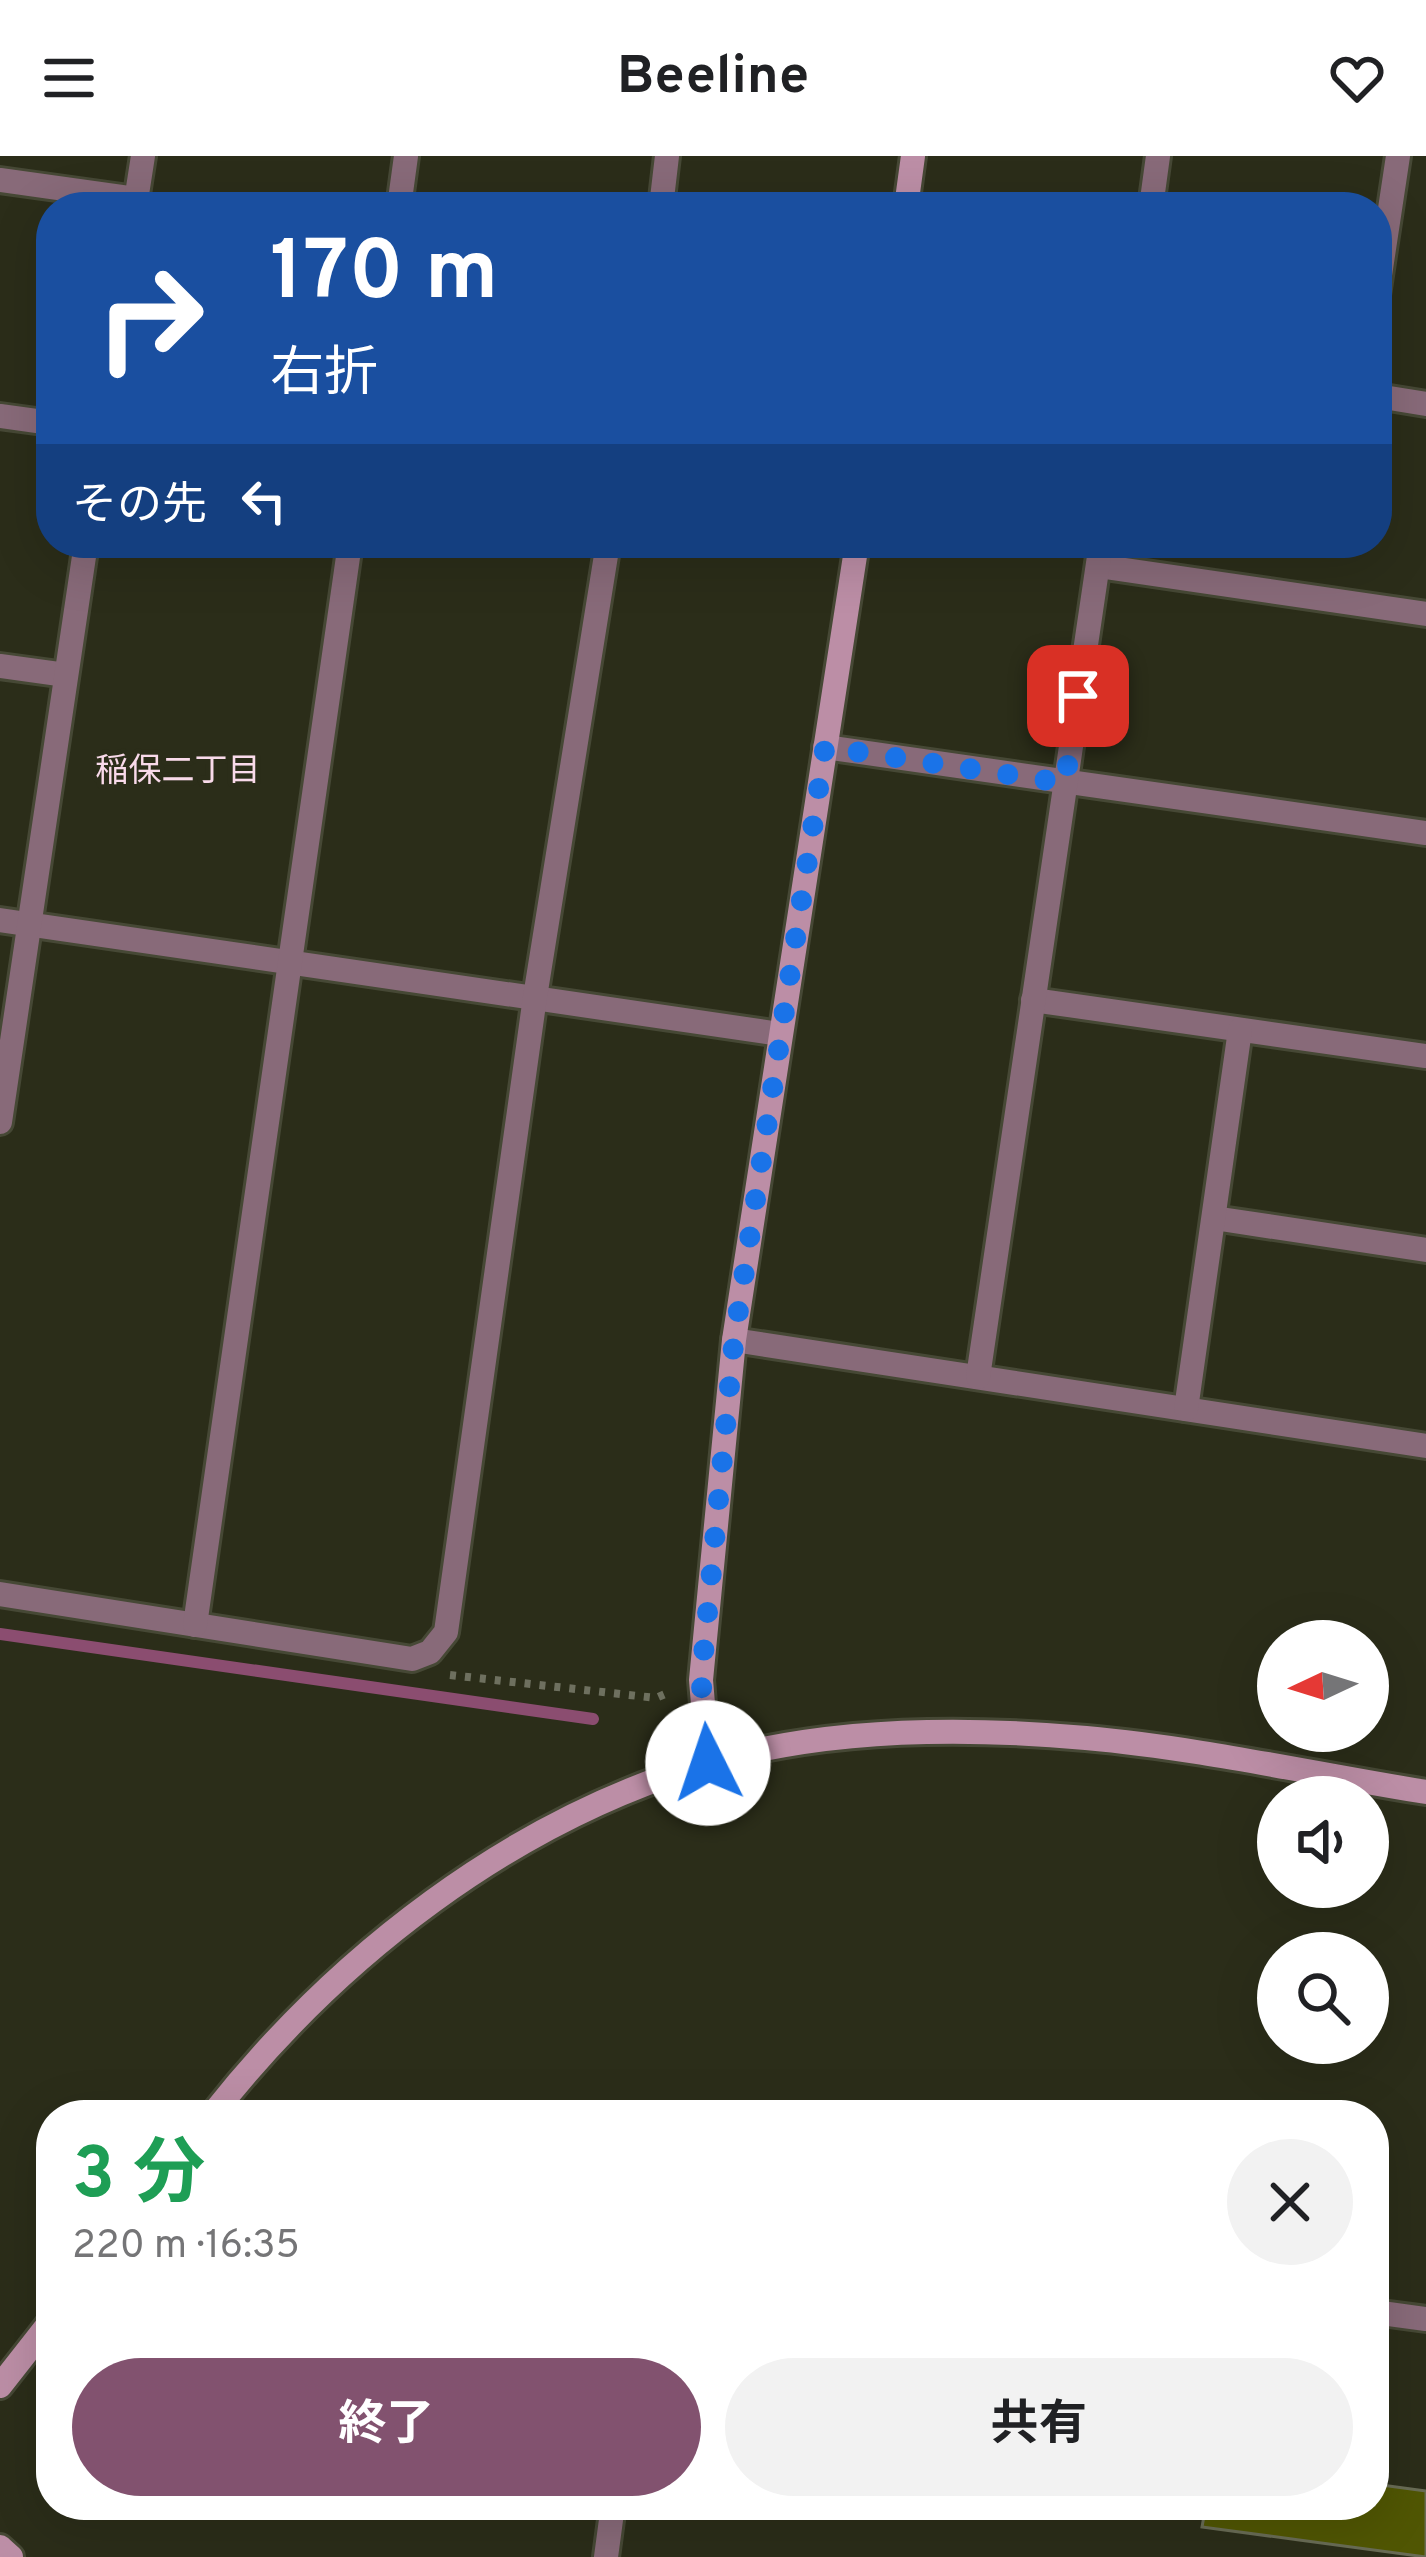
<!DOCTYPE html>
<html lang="ja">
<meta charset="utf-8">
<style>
:root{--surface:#fff;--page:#f2f2f2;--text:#202124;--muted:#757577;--accent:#82526f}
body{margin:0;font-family:Overpass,"Noto Sans JP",sans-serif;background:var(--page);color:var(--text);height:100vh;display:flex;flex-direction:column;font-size:45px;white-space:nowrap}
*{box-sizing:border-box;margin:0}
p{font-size:39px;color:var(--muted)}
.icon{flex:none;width:66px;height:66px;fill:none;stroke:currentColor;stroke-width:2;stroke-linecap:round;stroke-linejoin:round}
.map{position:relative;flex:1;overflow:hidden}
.drawer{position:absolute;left:36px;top:1944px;width:1353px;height:420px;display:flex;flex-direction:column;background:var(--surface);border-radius:48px;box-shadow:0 12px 48px #0002}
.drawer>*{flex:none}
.top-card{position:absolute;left:36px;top:36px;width:1356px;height:366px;border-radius:48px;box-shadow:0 12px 48px #0002;background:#1a4fa0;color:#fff;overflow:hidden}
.needle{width:78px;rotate:266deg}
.tools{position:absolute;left:1257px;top:1464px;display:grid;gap:24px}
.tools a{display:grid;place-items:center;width:132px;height:132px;border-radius:50%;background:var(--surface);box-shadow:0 12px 48px #0002;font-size:60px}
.pin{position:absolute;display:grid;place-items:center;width:102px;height:102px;color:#fff;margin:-51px;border-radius:24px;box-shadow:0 6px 18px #0006}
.me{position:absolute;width:132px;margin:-66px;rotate:356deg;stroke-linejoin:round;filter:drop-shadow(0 0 9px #0008)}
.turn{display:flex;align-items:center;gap:42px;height:252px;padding:0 36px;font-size:54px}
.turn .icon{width:156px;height:156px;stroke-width:2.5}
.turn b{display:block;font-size:84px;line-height:102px}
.then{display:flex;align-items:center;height:114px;padding:0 36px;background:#0003;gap:24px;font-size:45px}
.round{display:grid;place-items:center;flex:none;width:126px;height:126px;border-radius:63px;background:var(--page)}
.head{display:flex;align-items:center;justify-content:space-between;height:204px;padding:0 36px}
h1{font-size:72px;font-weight:700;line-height:90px;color:#1e9e55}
.action{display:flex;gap:24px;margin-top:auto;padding:24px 36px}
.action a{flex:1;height:138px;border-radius:72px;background:var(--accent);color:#fff;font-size:48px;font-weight:700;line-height:138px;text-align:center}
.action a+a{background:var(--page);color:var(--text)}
header{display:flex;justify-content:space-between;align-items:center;height:156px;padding:0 36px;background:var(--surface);font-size:54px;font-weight:700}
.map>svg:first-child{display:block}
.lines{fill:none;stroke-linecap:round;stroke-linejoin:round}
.stream{stroke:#8b4d70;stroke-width:12}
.building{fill:#505603;stroke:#696c55;stroke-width:3}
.street-casing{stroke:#464835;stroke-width:30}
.secondary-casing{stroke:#464835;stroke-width:30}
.path{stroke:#6e705f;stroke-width:8;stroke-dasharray:6 9;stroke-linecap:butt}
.street{stroke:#886a79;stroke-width:24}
.secondary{stroke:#bc8ea6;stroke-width:24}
.route{stroke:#1a73e8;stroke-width:21;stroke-dasharray:0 37.8}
.labels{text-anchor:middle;stroke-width:10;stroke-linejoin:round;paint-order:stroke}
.neighbourhood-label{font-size:33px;fill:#f9daea;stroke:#2b2d19}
</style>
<header><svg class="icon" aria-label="menu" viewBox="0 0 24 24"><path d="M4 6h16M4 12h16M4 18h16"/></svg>Beeline<svg class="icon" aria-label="heart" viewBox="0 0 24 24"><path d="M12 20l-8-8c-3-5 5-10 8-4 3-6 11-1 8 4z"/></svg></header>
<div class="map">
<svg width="1426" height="2401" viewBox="0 0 1426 2401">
<rect width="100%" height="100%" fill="#2b2d19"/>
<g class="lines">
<polyline class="stream" points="0,1478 593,1563"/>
</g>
<polygon class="building" points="1374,2328 1426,2335 1426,2401 1202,2371 1206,2349 1374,2349"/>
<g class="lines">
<g class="street-casing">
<g id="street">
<polyline points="0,24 136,43"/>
<polyline points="135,51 143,0"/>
<polyline points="399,51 406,0"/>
<polyline points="661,51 667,0"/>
<polyline points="1151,51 1158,0"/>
<polyline points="1377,139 1398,0"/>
<polyline points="1377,240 1426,248"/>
<polyline points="0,260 51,267"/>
<polyline points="1098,410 1426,458"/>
<polyline points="0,510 66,519"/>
<polyline points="825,591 1426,677"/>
<polyline points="0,764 780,878"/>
<polyline points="1033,844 1426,900"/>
<polyline points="0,966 86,387"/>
<polyline points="1214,1062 1426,1094"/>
<polyline points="734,1184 1426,1290"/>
<polyline points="978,1221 1101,387"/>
<polyline points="1186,1253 1240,874"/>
<polyline points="0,1438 412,1503 430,1496 446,1476 535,841 608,387"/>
<polyline points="195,1469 350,387"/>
<polyline points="1374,2156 1426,2163"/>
<polyline points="606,2401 613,2349"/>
</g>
</g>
<g class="secondary-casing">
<g id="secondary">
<polyline points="906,51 913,0"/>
<polyline points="708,1607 701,1524 734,1184 857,387"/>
<path d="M212,1959C337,1800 511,1665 707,1607C825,1572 964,1571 1086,1582C1199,1592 1314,1618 1426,1636"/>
<polyline points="0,2230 51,2165"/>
<polyline points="0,2391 11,2401"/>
</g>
</g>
<polyline class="path" points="450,1519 656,1542 672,1535"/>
<use href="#street" class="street"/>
<use href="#secondary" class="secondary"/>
</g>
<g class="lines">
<polyline class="route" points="708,1607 701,1524 734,1184 825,591 1065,627 1078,540"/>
</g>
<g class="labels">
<g class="neighbourhood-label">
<text x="178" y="625">稲保二丁目</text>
</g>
</g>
</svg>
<div class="tools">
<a><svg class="needle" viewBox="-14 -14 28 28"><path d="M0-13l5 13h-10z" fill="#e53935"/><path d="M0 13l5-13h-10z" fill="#757577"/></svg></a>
<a><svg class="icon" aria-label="sound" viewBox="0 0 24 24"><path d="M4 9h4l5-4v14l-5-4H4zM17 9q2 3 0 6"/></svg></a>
<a><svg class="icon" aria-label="search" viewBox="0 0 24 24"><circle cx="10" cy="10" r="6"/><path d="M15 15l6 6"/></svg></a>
</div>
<div class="pin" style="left:1078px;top:540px;background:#d93025"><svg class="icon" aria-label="arrive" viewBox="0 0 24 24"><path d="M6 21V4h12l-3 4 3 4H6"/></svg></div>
<svg class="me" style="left:708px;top:1607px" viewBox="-20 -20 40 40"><circle r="19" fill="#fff"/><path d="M0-13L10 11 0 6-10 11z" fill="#1a73e8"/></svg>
<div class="top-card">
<div class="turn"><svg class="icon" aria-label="right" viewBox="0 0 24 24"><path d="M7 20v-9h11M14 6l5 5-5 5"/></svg><div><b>170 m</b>右折</div></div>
<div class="then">その先<svg class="icon" aria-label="left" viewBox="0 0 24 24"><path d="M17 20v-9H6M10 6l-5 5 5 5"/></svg></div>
</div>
<section class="drawer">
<div class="head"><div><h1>3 分</h1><p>220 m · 16:35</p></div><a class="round"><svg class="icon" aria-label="close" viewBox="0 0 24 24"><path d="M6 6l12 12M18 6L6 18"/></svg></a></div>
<div class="action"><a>終了</a><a>共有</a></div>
</section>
</div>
